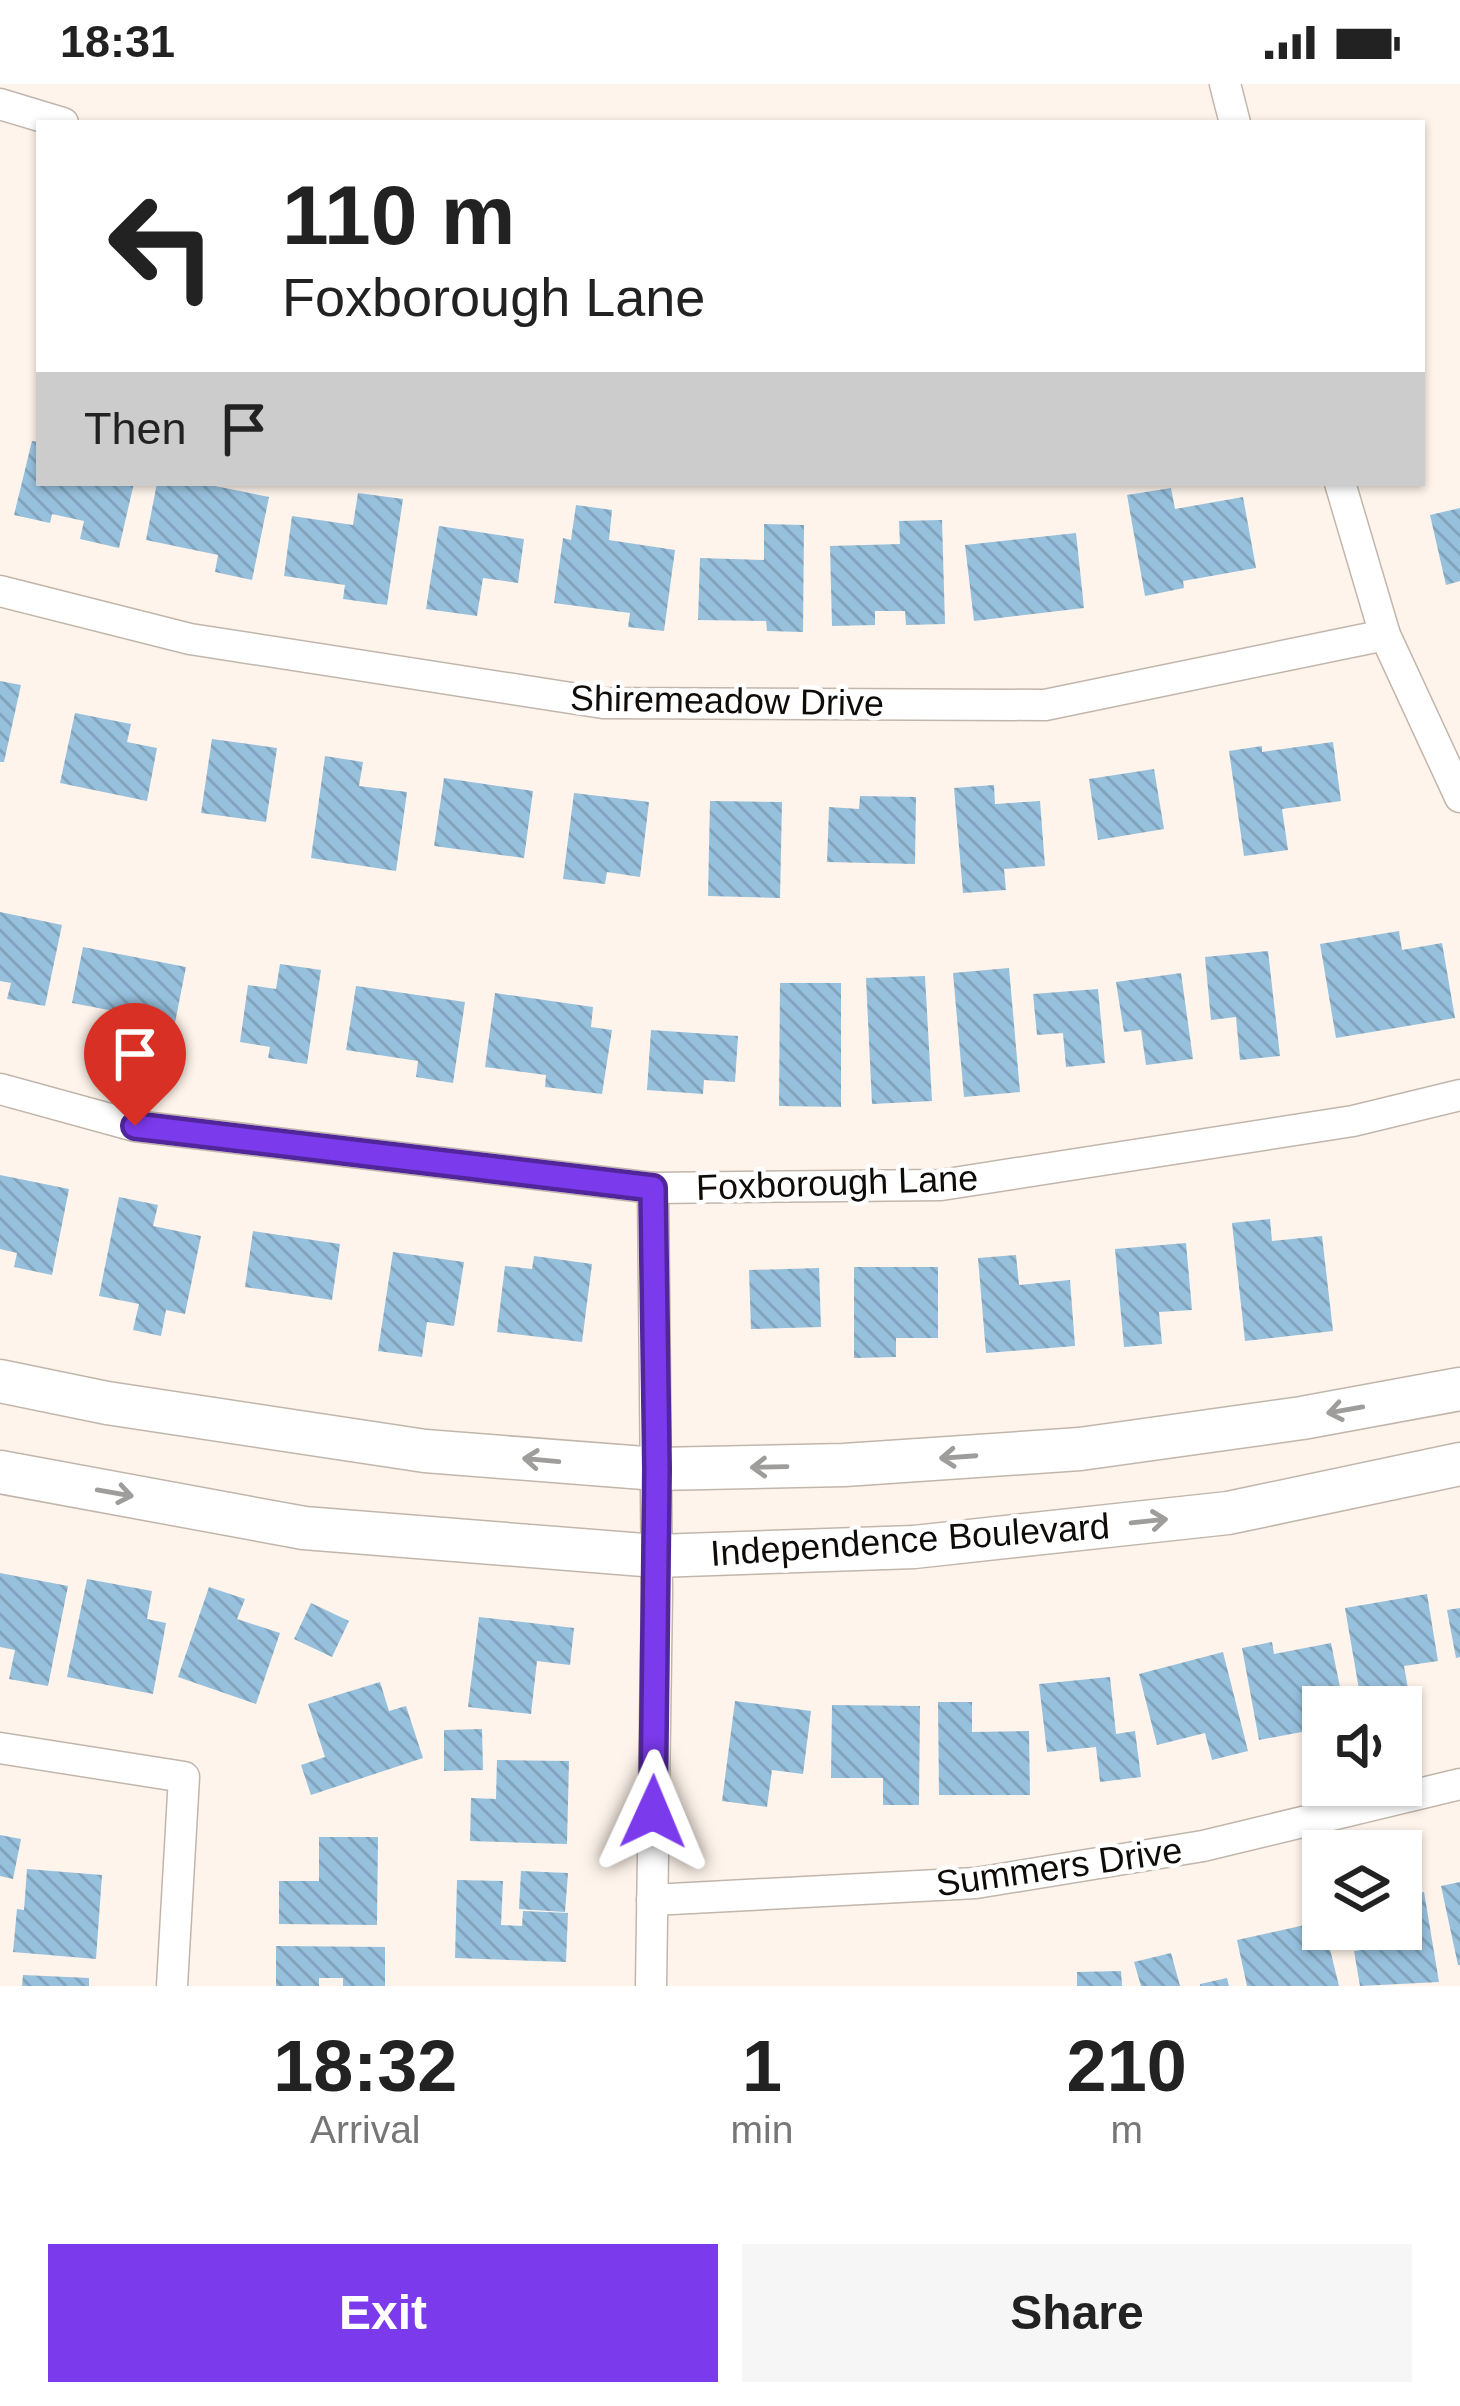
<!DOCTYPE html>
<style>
:root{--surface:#fff;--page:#f6f6f6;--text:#222;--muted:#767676;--accent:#7c3aed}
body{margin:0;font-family:Arial,sans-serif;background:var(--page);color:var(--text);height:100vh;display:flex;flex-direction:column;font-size:45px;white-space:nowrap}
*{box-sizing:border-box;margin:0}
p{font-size:39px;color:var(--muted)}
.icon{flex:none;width:66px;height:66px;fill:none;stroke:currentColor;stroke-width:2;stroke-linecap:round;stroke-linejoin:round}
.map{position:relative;height:1902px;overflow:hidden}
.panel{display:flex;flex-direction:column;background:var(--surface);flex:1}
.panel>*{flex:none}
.hud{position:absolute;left:36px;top:36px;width:1389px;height:366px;border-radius:0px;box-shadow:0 3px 9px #0004;background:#fff;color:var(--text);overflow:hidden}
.controls{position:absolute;left:1302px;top:1602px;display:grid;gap:24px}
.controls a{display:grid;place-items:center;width:120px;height:120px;border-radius:0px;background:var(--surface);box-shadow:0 3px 9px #0004;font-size:60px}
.pin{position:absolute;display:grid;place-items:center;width:102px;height:102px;color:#fff;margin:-123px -51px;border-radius:50% 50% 50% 0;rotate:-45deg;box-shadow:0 0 12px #0007}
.pin .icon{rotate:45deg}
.me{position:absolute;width:132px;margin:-66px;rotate:1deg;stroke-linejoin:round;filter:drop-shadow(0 0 9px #0008)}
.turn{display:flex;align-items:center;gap:42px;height:252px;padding:0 48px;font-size:54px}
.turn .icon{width:156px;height:156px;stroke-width:2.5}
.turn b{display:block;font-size:84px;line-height:102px}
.then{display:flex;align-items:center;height:114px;padding:0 48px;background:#0003;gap:24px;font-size:45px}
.eta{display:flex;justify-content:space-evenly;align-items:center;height:204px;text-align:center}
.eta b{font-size:72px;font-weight:800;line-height:84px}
.action{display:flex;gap:24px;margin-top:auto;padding:24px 48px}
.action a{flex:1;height:138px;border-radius:0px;background:var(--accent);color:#fff;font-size:48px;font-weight:800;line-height:138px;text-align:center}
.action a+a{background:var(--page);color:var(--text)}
.status{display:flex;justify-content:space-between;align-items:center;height:84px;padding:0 60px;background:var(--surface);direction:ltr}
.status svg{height:33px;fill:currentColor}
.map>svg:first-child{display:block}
.building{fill:url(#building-back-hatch)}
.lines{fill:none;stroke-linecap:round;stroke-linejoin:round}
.minor-casing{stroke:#c2b6ab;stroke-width:33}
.secondary-casing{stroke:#c2b6ab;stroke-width:45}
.minor{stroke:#fff;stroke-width:30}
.secondary{stroke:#fff;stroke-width:42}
.oneway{stroke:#9f9d9c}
.route-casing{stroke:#51269a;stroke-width:30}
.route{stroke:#7c3aed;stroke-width:21}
.labels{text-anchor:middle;stroke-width:9;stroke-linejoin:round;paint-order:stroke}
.street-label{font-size:36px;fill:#0f0b08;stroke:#fff}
</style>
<div class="status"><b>18:31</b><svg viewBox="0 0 49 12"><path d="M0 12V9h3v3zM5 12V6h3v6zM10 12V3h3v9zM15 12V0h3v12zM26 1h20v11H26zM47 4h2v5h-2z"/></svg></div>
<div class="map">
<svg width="1460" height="1902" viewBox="0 0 1460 1902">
<defs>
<pattern id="building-back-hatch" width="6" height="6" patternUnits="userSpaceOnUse" patternTransform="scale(3)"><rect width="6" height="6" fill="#97c0dd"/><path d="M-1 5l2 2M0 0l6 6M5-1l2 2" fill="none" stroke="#81a4bc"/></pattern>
</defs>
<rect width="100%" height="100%" fill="#fef4eb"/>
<g class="building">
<polygon points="32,357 39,358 39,399 134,399 119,464 80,455 84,437 52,430 50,439 14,431"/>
<polygon points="157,399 200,399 269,413 252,496 215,488 218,471 146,456"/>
<polygon points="1171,404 1175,425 1243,413 1256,484 1183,497 1184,504 1145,512 1127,411"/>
<polygon points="358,409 403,415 387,521 343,515 345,501 284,492 292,432 353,441"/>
<polygon points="576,421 612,426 609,456 675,466 664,547 628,543 630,529 554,519 563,454 571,456"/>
<polygon points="1460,424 1460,497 1446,501 1430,431"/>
<polygon points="942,436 945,540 906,541 905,527 875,527 875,541 832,542 830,462 900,460 899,437"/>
<polygon points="764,440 804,441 803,548 767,547 766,537 698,536 700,474 764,476"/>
<polygon points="439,442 524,455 518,499 483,494 477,532 426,525"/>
<polygon points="1076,449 1084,524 974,537 965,461"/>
<polygon points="0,597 21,601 4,678 0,678"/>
<polygon points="75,629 131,640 127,658 157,664 147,717 60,699"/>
<polygon points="212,655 277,664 266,738 201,729"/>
<polygon points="1333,658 1341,717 1282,725 1288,766 1244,772 1229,667 1262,662 1262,668"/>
<polygon points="325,672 363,678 359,702 407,708 396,787 311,774"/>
<polygon points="1154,685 1164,745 1098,756 1089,695"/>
<polygon points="444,694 533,707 524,774 434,762"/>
<polygon points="994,701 995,720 1040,717 1045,782 1004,785 1006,806 963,809 954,704"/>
<polygon points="574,709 649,718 640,793 607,788 605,800 563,795"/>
<polygon points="860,712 916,713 915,780 827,778 829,723 859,725"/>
<polygon points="710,717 782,718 780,814 708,812"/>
<polygon points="0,828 62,841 45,922 7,915 11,899 0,897"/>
<polygon points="1399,847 1402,866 1442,859 1455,934 1336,954 1320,860"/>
<polygon points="83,863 186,883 172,954 111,942 114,927 72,919"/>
<polygon points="1268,867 1280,972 1240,976 1236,933 1211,936 1205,873"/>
<polygon points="280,880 321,886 307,980 268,974 270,963 240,958 248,901 276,905"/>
<polygon points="1009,884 1020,1008 964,1013 953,889"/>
<polygon points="1181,889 1193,975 1146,981 1141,946 1124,948 1116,898"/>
<polygon points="925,892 932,1017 872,1020 866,894"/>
<polygon points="780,899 841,899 841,1023 779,1022"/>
<polygon points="356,902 465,918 453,999 416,993 418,977 346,966"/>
<polygon points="1098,905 1105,979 1066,983 1063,949 1037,951 1033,910"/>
<polygon points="495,909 593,923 591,943 612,946 602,1010 545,1003 546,991 485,983"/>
<polygon points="651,946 738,952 735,998 704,996 703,1010 647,1006"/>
<polygon points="0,1091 69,1105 52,1191 14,1183 17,1169 0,1165"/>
<polygon points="119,1113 158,1121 153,1142 201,1152 185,1230 166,1226 161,1252 133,1246 139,1220 99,1212"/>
<polygon points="1270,1135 1272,1157 1322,1152 1333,1247 1245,1257 1232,1139"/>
<polygon points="253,1147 340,1160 332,1216 245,1203"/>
<polygon points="1186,1159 1192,1226 1159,1228 1162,1260 1124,1263 1115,1165"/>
<polygon points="393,1168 464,1178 454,1242 427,1238 422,1273 378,1267"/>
<polygon points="1016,1171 1019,1201 1070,1196 1075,1262 986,1269 978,1174"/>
<polygon points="534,1172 592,1180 582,1258 497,1248 505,1182 532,1185"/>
<polygon points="854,1183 938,1183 938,1254 896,1254 896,1273 854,1274"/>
<polygon points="819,1184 821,1243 751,1245 749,1186"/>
<polygon points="0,1489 68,1502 48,1602 9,1595 15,1566 0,1563"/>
<polygon points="87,1495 152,1507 147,1535 166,1539 153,1610 67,1593"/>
<polygon points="209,1503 245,1515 237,1535 280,1549 256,1620 178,1593"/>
<polygon points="1427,1510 1438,1577 1404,1582 1412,1627 1401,1629 1401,1623 1362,1623 1345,1524"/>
<polygon points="311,1519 349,1537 332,1573 294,1555"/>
<polygon points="1460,1524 1460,1573 1456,1574 1447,1526"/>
<polygon points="479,1533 574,1544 570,1581 537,1577 531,1630 468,1623"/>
<polygon points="1272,1558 1274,1570 1331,1559 1344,1623 1323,1623 1323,1644 1259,1656 1242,1564"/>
<polygon points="1223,1568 1248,1667 1212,1676 1205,1649 1157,1661 1139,1590"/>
<polygon points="1110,1593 1116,1650 1135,1647 1141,1693 1100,1698 1096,1663 1047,1668 1039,1600"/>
<polygon points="380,1598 389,1627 406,1622 423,1674 311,1711 301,1681 325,1673 308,1620"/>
<polygon points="735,1617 811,1627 803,1690 772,1686 767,1723 722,1717"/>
<polygon points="938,1618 972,1618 972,1648 1029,1647 1030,1711 939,1711"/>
<polygon points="832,1621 920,1622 919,1721 883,1721 883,1694 831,1694"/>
<polygon points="482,1645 483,1686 444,1687 444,1646"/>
<polygon points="497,1676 569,1677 567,1760 470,1757 471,1714 496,1715"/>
<polygon points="0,1751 21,1755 13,1795 0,1792"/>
<polygon points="319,1753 378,1753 377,1841 279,1840 279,1797 319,1797"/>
<polygon points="27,1785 102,1791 96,1875 13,1868 17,1825 24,1826"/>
<polygon points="521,1787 568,1789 565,1828 519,1825"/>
<polygon points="457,1796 503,1797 501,1841 522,1842 523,1827 568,1829 566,1878 455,1874"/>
<polygon points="1460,1798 1460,1881 1458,1881 1441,1802"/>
<polygon points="1424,1808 1439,1898 1360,1902 1354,1867 1387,1862 1384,1845 1401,1845 1401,1812"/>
<polygon points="1323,1837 1339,1902 1247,1902 1237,1856"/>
<polygon points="276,1862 385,1863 385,1902 343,1902 343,1894 319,1894 319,1902 276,1902"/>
<polygon points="1171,1869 1180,1902 1141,1902 1134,1878"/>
<polygon points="1121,1887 1122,1902 1077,1902 1077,1888"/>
<polygon points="23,1891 89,1894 89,1902 22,1902"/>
<polygon points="1227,1894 1229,1902 1200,1902 1200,1900"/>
</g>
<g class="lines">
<g class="minor-casing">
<g id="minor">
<polyline points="1225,0 1235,39"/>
<polyline points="0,20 63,39"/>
<polyline points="1340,399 1385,551 1460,713"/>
<polyline points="0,507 190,555 603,619 1045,621 1385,551"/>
<polyline points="0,1005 135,1042 653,1104 941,1101 1353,1037 1460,1011"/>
<polyline points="0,1664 184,1693 172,1902"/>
<polyline points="652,1816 976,1799 1203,1762 1460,1700"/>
<polyline points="651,1902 657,1508 653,1104"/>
</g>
</g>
<g class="secondary-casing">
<g id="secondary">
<polyline points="0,1297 107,1319 425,1367 657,1385 844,1381 1080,1365 1302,1334 1460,1305"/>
<polyline points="0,1388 304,1444 656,1472 914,1463 1228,1429 1460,1380"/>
</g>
</g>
<use href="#minor" class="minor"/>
<use href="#secondary" class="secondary"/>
</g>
<defs><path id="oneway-shaft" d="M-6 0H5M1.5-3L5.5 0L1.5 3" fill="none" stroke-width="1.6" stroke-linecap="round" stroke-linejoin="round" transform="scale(3)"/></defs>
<g class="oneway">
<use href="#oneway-shaft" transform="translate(1345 1326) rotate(170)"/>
<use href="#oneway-shaft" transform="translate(958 1373) rotate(176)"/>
<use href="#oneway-shaft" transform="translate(541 1376) rotate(-175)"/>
<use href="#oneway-shaft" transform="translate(769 1383) rotate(179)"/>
<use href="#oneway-shaft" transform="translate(115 1409) rotate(10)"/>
<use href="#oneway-shaft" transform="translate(1149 1437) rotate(-6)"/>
</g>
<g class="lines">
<g class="route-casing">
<polyline id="route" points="135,1042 653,1104 657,1385 653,1728"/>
</g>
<use href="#route" class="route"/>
</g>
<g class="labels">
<g class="street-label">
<text transform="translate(727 616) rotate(1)" y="13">Shiremeadow Drive</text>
<text transform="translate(837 1098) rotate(-2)" y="13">Foxborough Lane</text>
<text transform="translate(910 1455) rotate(-4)" y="13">Independence Boulevard</text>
<text transform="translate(1059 1782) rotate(-8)" y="13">Summers Drive</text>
</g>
</g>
</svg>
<div class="controls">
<a><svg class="icon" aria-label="sound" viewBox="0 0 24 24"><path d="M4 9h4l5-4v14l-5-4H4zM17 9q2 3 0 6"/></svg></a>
<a><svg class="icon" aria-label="layers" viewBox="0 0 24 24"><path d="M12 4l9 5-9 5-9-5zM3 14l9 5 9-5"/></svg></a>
</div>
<div class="pin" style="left:135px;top:1042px;background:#d93025"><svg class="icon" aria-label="arrive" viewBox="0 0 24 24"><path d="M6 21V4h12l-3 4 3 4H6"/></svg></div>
<svg class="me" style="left:653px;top:1728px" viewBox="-20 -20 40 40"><path d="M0-17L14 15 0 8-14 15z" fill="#7c3aed" stroke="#fff" stroke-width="4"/></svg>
<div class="hud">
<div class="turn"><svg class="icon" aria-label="left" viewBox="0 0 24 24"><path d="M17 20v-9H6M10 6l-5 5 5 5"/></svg><div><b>110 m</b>Foxborough Lane</div></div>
<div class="then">Then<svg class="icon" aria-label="arrive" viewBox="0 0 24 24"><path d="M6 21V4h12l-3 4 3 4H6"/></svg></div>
</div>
</div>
<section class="panel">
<div class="eta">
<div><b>18:32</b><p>Arrival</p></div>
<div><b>1</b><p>min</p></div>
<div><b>210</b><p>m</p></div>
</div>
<div class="action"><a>Exit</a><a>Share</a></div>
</section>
